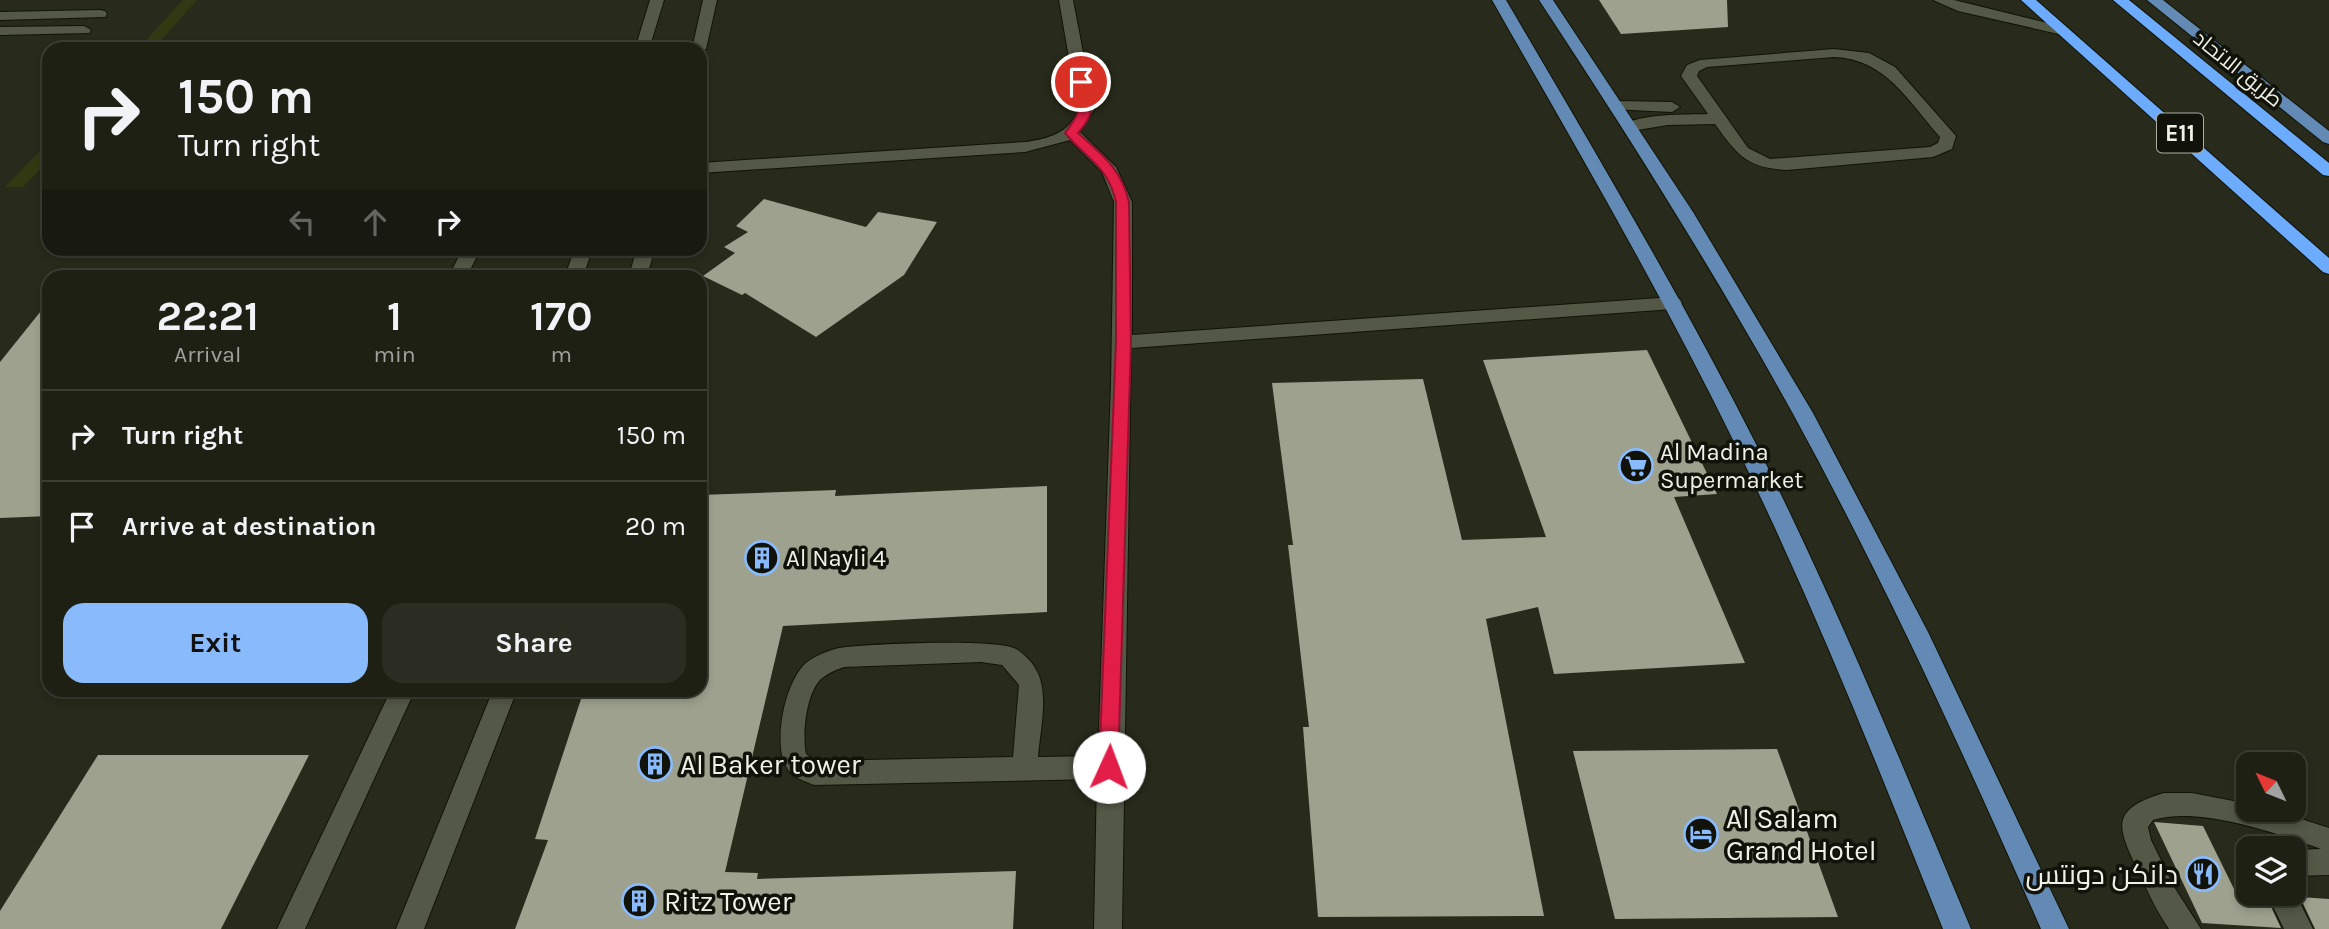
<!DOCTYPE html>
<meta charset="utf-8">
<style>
:root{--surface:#1e2014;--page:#2b2d22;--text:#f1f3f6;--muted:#a1a3a0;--line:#3c3e34;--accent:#89bafc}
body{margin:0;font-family:Karla,Cairo,sans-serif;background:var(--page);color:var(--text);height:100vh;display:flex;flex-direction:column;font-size:26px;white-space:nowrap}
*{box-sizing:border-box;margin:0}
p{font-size:23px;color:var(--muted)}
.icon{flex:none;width:38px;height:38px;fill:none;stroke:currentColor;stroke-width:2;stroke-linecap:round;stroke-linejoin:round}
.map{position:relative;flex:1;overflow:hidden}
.drawer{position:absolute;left:42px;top:270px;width:665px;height:427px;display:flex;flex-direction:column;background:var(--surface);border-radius:21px;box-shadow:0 4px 10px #0003,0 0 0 2px var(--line)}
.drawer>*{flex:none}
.top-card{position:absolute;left:42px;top:42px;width:665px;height:214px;border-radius:21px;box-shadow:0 4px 10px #0003,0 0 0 2px var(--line);background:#1e2014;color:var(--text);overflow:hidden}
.needle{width:46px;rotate:313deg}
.buttons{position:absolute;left:2236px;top:752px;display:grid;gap:14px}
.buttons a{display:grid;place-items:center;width:70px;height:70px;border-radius:14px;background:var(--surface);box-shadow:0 4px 10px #0003,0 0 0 2px var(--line);font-size:35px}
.pin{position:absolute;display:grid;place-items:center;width:60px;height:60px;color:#fff;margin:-30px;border:4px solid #fff;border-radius:50%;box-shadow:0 2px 7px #0007}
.me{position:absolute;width:77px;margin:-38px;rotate:2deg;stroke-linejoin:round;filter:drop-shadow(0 0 5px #0008)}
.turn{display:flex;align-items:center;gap:24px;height:147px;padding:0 21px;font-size:32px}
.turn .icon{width:91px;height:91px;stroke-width:2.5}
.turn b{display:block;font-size:49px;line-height:60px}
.lanes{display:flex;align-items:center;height:66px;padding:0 21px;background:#0003;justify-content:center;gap:35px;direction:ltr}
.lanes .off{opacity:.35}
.eta{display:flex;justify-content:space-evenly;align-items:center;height:119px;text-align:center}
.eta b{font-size:42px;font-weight:700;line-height:49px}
.action{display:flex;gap:14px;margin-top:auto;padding:14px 21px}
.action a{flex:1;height:80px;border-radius:21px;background:var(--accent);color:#111;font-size:28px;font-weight:700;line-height:80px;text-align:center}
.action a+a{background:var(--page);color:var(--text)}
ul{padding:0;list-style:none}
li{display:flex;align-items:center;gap:21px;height:91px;padding:0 21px;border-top:2px solid var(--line)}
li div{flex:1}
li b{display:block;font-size:26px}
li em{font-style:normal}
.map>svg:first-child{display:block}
.green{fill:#323912}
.building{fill:#9da18e}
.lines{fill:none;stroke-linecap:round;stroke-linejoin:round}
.minor-casing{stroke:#111305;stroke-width:2}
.major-casing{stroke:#111305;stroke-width:2}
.highway-casing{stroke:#111305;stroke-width:2}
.minor{fill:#545847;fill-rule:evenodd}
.major{fill:#638ab4;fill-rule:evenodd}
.highway{fill:#6dabfd;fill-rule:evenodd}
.route{fill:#e11d48;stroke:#92132f;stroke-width:2}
.labels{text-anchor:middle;stroke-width:7;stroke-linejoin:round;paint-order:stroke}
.far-street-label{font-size:21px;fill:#eff1e7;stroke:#11130b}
.shield{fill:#11130b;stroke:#acaea5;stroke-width:2}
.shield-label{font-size:23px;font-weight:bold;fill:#eff1e7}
.poi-label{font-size:24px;fill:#eff1e7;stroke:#11130b;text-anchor:start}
.near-poi-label{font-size:28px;fill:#eff1e7;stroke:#11130b;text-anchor:start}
</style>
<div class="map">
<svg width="2329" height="929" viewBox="0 0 2329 929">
<rect width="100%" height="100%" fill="#282b1b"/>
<g class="green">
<polygon points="183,0 197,0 153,49 138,49"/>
<polygon points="49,142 49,160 23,187 5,187"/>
</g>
<g class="building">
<polygon points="1599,0 1727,0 1728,27 1621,34"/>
<polygon points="764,199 866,227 878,212 937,222 904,275 816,337 745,293 742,295 703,276 735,253 724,247 748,232 736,226"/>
<polygon points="49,301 49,516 0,518 0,362"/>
<polygon points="1647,350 1717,494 1674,497 1745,663 1554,674 1538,607 1486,619 1544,916 1318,917 1303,727 1309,727 1288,545 1293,545 1272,383 1423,379 1462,540 1546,537 1483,360"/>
<polygon points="1047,486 1047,612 783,626 725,872 758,873 757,879 1016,871 1013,929 515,929 548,840 535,839 584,690 700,690 700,495 836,490 835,496"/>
<polygon points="1777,749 1838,917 1615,919 1573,751"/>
<polygon points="98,755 309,755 221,929 0,929 0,911"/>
<polygon points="2154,822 2203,826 2236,893 2265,894 2281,928 2202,923"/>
<polygon points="2300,897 2329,899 2329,929 2315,929"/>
</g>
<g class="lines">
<g class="minor-casing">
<g id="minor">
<polygon points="650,0 664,0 649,49 635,49"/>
<polygon points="703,0 717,0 706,49 700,53 700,49 692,49"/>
<path d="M1059,0H1073L1094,110L1080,132L1116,167L1132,202V335L1673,297L1680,299L1682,303L1680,307L1673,309L1131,348L1122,929H1094L1097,779L814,785C804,781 793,778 787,768C772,744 785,681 806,663C816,655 833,648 846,647C872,644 998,638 1016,649C1023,653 1032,662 1035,668C1050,691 1040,730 1038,757L1098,756L1111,384L1114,202L1102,172L1070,140L1025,152L700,173V163L1025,142C1048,139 1070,133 1078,110ZM981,662L1002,665L1019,685L1013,757L816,761L806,754C802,734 806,697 819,681C826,674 835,670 844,667Z"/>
<polygon points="1933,0 1954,0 2068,28 2070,31 2063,35 1958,11"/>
<polygon points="100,10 105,11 107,14 105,17 0,20 0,12"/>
<polygon points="84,26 91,30 89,33 0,35 0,27"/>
<path d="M1834,49L1869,53L1895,67L1956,136L1952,149L1933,157L1787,170C1747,168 1737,155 1715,124L1668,125L1631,131L1623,126C1637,113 1688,115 1708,114L1681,76L1687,65L1700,60ZM1834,57C1886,59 1908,101 1940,137L1938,143L1930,147L1770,159L1748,148L1697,76L1699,71L1707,67Z"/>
<polygon points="1617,101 1672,102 1680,107 1672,112 1611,109 1609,106"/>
<polygon points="463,248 481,248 467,276 449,276"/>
<polygon points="575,248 593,248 583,276 565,276"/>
<polygon points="637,248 655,248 647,276 629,276"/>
<polygon points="391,690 415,690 305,929 277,929"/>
<polygon points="493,690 517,690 424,929 396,929"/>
<path d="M2164,793H2192L2249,804V810H2274L2329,828V875L2294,876V850L2321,849C2275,833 2199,806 2153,820L2148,827L2151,840L2174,887L2201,929H2169C2157,912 2149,894 2140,875C2119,830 2106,810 2164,793Z"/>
<polygon points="2294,891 2313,929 2284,929 2267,894 2294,894"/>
</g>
</g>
<g class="major-casing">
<g id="major">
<path d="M1492,0H1506C1592,147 1680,294 1757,446C1836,603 1903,767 1971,929H1943C1878,767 1813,603 1736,446C1662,294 1576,147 1492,0Z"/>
<path d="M1539,0H1553L1693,212L1813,413L1928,632L2069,929H2041C1964,754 1884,580 1792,412C1714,271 1628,135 1539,0Z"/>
<polygon points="2147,0 2163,0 2329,131 2329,144 2323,142"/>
</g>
</g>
<g class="highway-casing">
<g id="highway">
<polygon points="2021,0 2036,0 2329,258 2329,274 2323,272"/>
<polygon points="2113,0 2129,0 2329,163 2329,176 2323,175"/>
</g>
</g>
<use href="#minor" class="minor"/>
<use href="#major" class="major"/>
<use href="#highway" class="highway"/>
</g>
<path class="route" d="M1081,79L1087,82C1092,107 1096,113 1078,133C1102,155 1121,168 1129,202L1131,342L1118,767L1115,773L1109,776L1102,773L1099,767L1116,342V202C1108,166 1087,159 1065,133C1082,111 1080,110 1075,82Z"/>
<defs>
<g id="supermarket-ring" transform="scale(1.75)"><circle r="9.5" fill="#11130b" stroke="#89bafc" stroke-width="1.5"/><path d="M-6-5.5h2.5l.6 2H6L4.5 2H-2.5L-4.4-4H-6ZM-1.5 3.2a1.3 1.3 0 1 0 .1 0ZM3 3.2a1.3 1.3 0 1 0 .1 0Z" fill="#89bafc"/></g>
<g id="building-ring" transform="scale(1.75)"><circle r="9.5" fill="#11130b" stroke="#89bafc" stroke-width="1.5"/><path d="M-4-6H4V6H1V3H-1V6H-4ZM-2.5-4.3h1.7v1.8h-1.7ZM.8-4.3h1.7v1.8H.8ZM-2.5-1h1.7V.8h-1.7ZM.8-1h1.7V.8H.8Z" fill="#89bafc"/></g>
<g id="hotel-ring" transform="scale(1.75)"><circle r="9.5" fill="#11130b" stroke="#89bafc" stroke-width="1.5"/><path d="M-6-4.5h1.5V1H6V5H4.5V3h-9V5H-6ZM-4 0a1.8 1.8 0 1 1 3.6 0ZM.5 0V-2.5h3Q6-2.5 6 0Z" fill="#89bafc"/></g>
<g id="restaurant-ring" transform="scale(1.75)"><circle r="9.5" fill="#11130b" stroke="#89bafc" stroke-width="1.5"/><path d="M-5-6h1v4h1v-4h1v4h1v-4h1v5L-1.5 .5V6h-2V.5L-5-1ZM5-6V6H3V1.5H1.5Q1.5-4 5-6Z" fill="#89bafc"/></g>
</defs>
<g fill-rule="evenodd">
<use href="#supermarket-ring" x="1636" y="466"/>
<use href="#building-ring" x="762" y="558"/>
<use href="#building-ring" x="655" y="764"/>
<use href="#hotel-ring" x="1701" y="834"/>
<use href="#restaurant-ring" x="2203" y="874"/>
<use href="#building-ring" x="639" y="901"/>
</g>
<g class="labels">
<g class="far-street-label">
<text transform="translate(2238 69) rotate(39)" y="7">طريق الاتحاد</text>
</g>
<rect class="shield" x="2157" y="113.5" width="46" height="39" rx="5"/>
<g class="shield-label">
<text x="2180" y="141">E11</text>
</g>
<g class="poi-label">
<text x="1660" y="460">Al Madina<tspan x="1660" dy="28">Supermarket</tspan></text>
<text x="786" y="566">Al Nayli 4</text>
</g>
<g class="near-poi-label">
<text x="680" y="774">Al Baker tower</text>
<text x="1726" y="828">Al Salam<tspan x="1726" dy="32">Grand Hotel</tspan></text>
<text x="2178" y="884" text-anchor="end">دانكن دونتس</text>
<text x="664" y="911">Ritz Tower</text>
</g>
</g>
</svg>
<div class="buttons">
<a><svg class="needle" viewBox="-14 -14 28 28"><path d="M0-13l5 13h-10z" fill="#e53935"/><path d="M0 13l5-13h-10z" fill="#a1a3a0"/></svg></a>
<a><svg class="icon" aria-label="layers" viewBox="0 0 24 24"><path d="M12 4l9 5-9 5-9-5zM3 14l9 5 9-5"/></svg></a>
</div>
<div class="pin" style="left:1081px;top:82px;background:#d93025"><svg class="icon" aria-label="arrive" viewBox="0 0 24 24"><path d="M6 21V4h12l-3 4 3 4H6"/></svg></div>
<svg class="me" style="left:1109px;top:767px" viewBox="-20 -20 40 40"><circle r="19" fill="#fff"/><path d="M0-13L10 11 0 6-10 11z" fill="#e11d48"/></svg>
<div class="top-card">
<div class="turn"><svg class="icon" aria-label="right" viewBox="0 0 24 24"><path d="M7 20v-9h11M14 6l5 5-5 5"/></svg><div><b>150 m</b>Turn right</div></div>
<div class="lanes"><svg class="icon off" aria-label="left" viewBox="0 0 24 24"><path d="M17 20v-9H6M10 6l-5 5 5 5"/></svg><svg class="icon off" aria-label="ahead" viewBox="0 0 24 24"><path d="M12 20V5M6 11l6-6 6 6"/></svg><svg class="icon" aria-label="right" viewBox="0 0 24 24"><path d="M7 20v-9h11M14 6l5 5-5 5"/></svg></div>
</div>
<section class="drawer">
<div class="eta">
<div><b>22:21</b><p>Arrival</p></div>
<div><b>1</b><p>min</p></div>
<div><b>170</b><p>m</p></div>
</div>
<ul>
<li><svg class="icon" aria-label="right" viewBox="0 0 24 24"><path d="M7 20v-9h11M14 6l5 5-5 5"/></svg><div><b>Turn right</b></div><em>150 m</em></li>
<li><svg class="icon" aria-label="arrive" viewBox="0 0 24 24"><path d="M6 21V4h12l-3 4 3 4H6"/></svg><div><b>Arrive at destination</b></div><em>20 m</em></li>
</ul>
<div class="action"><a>Exit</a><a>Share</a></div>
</section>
</div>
